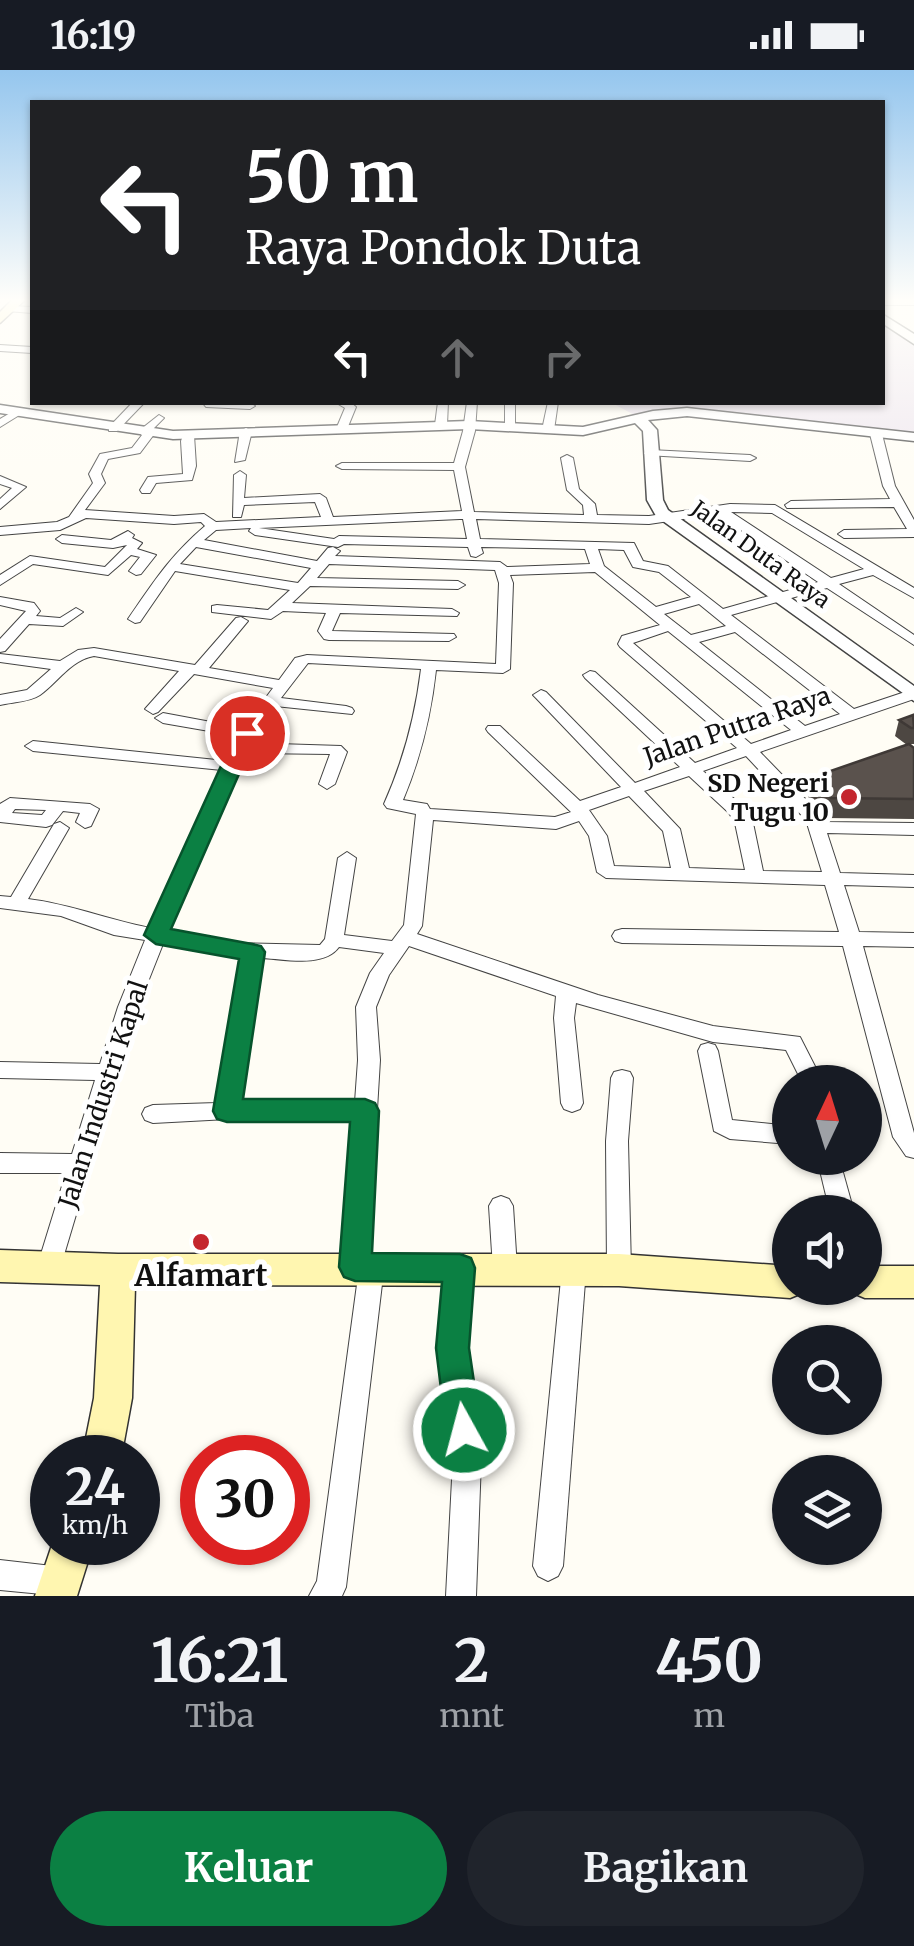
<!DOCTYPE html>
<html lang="id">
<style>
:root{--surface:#171b24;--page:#20242c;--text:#f1f3f6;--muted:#9ea1a6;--accent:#0b8043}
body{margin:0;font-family:Merriweather,serif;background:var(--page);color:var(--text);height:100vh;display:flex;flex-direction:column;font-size:38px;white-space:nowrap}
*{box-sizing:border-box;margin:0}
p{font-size:32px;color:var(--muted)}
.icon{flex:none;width:55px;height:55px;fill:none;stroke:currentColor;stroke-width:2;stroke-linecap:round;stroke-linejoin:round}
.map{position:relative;height:1526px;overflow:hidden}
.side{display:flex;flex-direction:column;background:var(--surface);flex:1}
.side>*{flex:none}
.banner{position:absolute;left:30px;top:30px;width:855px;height:305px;border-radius:0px;box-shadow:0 2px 8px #0004;background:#202124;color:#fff;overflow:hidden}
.needle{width:65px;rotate:4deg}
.buttons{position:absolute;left:772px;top:995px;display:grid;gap:20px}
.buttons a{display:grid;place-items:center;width:110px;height:110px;border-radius:50%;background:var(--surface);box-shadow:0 2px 8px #0004;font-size:50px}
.speed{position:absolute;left:30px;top:1365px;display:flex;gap:20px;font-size:50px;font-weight:700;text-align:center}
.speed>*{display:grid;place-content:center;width:130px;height:130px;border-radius:50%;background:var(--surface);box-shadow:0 2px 8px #0004;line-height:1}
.speed small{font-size:25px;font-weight:400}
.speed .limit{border:15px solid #d22;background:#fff;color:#111}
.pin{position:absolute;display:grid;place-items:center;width:85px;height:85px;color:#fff;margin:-42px;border:5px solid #fff;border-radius:50%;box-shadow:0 2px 10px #0007}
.me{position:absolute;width:110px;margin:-55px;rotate:353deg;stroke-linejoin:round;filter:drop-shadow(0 0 8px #0008)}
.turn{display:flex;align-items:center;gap:35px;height:210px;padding:0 50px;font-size:45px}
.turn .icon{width:130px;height:130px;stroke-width:2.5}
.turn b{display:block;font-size:70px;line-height:85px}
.lanes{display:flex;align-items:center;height:95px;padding:0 50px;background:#0003;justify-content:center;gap:50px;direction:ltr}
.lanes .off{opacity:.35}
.eta{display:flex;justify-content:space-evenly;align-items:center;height:170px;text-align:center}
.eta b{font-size:60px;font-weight:700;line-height:70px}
.action{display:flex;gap:20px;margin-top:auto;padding:20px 50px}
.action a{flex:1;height:115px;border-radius:60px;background:var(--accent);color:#fff;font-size:40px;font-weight:700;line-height:115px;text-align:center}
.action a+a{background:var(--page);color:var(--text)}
.status{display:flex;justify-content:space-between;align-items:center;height:70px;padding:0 50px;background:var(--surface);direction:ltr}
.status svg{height:28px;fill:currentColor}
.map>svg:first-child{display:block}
.industrial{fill:#eee6ef}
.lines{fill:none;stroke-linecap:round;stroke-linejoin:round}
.minor-casing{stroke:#444;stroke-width:2}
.tertiary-casing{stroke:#444;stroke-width:3}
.secondary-casing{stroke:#333;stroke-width:3}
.minor{fill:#fff;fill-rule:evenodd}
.tertiary{fill:#fff;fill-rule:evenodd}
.secondary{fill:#fff6b0;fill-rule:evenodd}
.wall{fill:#4d4742}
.building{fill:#5a524d;stroke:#3f3936;stroke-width:2.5}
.route{fill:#0b8043;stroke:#07532c;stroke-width:2.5}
.poi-dot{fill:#c4262e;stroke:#fff;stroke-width:4}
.labels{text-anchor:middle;stroke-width:10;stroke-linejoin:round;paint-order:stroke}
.far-street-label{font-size:22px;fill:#111;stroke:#fff}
.street-label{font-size:25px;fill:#111;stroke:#fff}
.poi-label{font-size:25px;font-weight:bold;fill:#111;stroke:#fff;text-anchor:end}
.near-poi-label{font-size:30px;font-weight:bold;fill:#111;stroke:#fff}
</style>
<div class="status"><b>16:19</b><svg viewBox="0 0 49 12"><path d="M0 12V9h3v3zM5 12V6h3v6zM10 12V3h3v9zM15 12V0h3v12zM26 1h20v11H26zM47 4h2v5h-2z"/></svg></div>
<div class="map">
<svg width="914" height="1526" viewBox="0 0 914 1526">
<rect width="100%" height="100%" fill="#fffdf5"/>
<polygon class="industrial" points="883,249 914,271 914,363 691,344 640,348 612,333 882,332"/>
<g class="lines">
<g class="minor-casing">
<g id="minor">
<rect x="882" y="229" width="32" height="6"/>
<polygon points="10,236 32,237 32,243 7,241 7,237"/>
<polygon points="0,275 32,277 32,283 0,281"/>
<polygon points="133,332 145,332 117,361 109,361 109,357"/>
<polygon points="202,332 250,333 255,336 250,339 206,337"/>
<polygon points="335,332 350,332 356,337 347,359 337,357 345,338"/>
<polygon points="438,332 448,332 447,355 441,358 435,355"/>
<path d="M467,332H477L475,361L465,397L474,442L584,445L583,435L567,420L561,388L567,385L573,388L579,419L595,434L597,445L649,446L730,434L775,435L914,518V528L873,505L839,514L914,565V575L827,518L731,545L854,639L914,619V629L760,682L820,744L824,752L914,753V765L827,763L840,803L914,805V817L844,815L859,862L914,863V877L863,876L914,1063V1088L906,1086L893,1067L843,876L622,873L615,871L612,866L615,861L622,859L839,862L825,815L606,808L597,802L589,766L579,751L556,759L433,750L422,856L417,864L598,925L713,956L800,967L823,1012H802L786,980L713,972L576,933L574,948L583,1033L580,1039L572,1042L564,1039L561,1033L554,948L556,926L409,876L389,905L376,937L380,990L368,1188L381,1189L384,1197L346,1517L342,1526H309L317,1511L358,1207L346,1205L343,1197L354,1049L265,1047L153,1053L145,1050L142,1044L145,1038L153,1035L217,1033L242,887L163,874L138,937L58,1205L49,1208L40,1205L37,1197L66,1103H0V1083L72,1084L95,1010L0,1008V992L100,994L118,937L145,870L114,865L61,846L0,838V826L11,827L54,754L60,752L69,758L28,829C70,834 109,850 151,858L222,700L33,681L25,676L33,671L226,691L238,666L163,653L155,648L163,643L243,658L273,618L194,604L158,642L153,644L145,639L179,601L94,586C71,590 58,612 40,625C30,632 13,632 0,635V625L27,620L51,599L0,592V584L60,591L78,580L94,578L195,595L236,548L241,547L248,551L209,598L279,610L295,588L307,585L496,594L499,513L495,500L329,494L317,508L458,511L465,515L458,519L310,516L292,533L452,539L459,543L457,546L340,543L332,561L454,564L456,567L449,571L329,570L324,569L318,561L326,543L283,541L271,549L212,542V536L217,535L268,540L290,520L175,501L140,552L135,553L128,549C155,510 170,486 205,456L201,452L174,454L86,448L60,460L0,465V457L57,452L69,447L93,413L89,404L100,384L132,378L142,365L138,362L140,360L159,345L164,348L152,360L155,363L140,383L108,389L101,404L105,413L85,440L174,446L204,444L216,452L321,447L315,432L244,435L241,447H233L234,405L240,401L246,405L244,428L320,424L326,428L333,447L462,441L454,400L342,399L336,396L342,393H454L463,361ZM731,442L772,443L864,499L831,508ZM717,444L818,512L723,539L668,496L643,491L634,473L480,469L476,449L649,454ZM460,449H463L467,469L339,466L334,469L259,458ZM251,458L249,461L255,465L338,477L344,474L468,477L471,486L476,487L483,483L481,477L585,479L590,494L507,497L500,492L335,486L340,481L333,477L328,478L317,491L204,470L216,460ZM196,477L311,498L298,513L180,494ZM598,479L624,480L633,497L659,502L691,527L656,537L604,496ZM595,502L660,555L622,566L618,574L620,577L737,678L695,693L595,602L590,601L583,605L585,608L680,697L635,713L546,622L541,620L533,625L536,628L621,717L580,731L500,656H488L486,659L488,662L571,742L555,747L430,739L427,734L403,730C421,687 431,646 436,600L503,603L510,599L513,513L510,505ZM699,534L726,556L691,565L664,544ZM668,561L791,660L751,674L633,573ZM735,562L840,644L805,656L699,572ZM308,593L421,599C415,647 404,689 384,734L387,738L416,744L404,855L392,871L344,865L356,788L347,782L338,788L325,869L320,875L238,873L168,861L246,683L330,684L319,714L327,719L335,714L347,682L341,676L250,673L275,636L352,644L354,641L352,638L346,636L281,628ZM746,686L806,750L822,802L763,801L753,753L741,735L703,701ZM689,706L729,743L735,753L745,800L689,798L680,759L644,721ZM629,726L663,761L671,798L614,796L607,766L589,740ZM339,877L384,883L370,903L356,937L358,990L355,1032L239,1031L262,888C284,889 324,898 339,877Z"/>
<polygon points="505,332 515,332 515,359 505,357"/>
<polygon points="548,332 558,332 554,360 548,363 542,360"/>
<polygon points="17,339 22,342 21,344 0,357 0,349"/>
<polygon points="246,358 252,361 245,390 235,392 240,361"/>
<polygon points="876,361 882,364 895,416 914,450 914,467 844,468 838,464 844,460 907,459 894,437 787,438 785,435 791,431 890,429 883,416 870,364"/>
<polygon points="188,362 194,365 196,396 192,410 156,413 150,423 142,423 140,420 148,407 183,404 181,371 184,363"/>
<polygon points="650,380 750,385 756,388 750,391 646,385 644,383"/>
<polygon points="0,406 26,417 0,439 0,429 12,418 0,414"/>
<polygon points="128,461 134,465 132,468 142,473 137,479 156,485 141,504 136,505 129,501 140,487 131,485 108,505 33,494 0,515 0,505 30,486 105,497 127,475 113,478 62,473 56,469 62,465 111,470"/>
<polygon points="0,527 34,533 40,541 36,546 60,548 76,538 83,542 63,556 29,554 5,581 0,582 0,569 26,541 0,535"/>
<path d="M10,728L90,734L99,739L91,756L85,758L76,752L80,743L63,741L52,755L46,757L0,752V734ZM15,739L46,740L42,745L12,743Z"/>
<polygon points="708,973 715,975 718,981 732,1050 790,1056 790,1074 730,1069 714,1061 698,981 701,975"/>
<polygon points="622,1000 630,1002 633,1008 628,1071 631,1200 628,1208 619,1211 610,1208 607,1200 606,1071 611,1008 614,1002"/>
<polygon points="817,1088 839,1088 854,1142 830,1142"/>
<polygon points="501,1126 509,1129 513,1136 517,1198 514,1206 505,1209 496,1206 493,1198 489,1136 493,1129"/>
<polygon points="460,1187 469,1190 472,1198 465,1278 481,1390 476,1526 446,1526 453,1390 439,1278 448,1198 451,1190"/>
<polygon points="574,1188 583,1191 586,1199 563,1496 558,1506 548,1511 538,1506 533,1496 562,1199 565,1191"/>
<polygon points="0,1490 61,1497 71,1502 76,1512 71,1522 63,1526 0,1520"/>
</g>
</g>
<g class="tertiary-casing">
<g id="tertiary">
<polygon points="882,244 914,264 914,274 882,253"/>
<polygon points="0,335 173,361 469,351 583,357 653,341 687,338 914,363 914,371 687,346 648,350 657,360 663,430 668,440 914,616 914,631 656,446 647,430 643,361 635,353 583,365 469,359 173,369 0,343"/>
</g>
</g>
<g class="secondary-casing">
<g id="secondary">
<polygon points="13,229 26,229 0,253 0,242"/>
<polygon points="0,1180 118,1184 619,1184 790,1196 790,1218 805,1218 802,1223 790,1228 619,1216 135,1215 132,1328 121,1388 82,1388 94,1328 100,1215 0,1212"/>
<polygon points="865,1196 914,1196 914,1228 865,1228 853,1223 850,1218 865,1218"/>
<polygon points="53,1472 94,1472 77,1526 35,1526"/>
</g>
</g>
<use href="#minor" class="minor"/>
<use href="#tertiary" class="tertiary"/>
<use href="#secondary" class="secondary"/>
</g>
<polygon class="wall" points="914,646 914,674 910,674 914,678 914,749 826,748 808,727 813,707 907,675 895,666 899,650"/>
<g class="building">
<polygon points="913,645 914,658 911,658 899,650"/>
<polygon points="909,674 914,678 914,729 831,728 813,707"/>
</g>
<linearGradient id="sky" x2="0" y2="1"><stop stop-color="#95c6ee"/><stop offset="0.52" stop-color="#fffefa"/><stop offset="1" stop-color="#fffefa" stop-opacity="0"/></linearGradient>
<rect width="914" height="443" fill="url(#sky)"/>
<polygon class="route" points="247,657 257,663 171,859 252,874 261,876 265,882 243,1029 365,1029 375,1033 379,1041 372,1183 460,1184 471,1188 475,1198 469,1278 481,1360 476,1372 464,1377 451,1372 446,1360 436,1278 442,1212 355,1211 344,1207 339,1197 350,1052 227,1052 217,1049 213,1041 239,889 156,874 144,865 236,663"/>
<g class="poi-dot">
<circle cx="849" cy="727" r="10"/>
<circle cx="201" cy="1172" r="10"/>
</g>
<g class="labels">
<g class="far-street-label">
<text transform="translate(761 484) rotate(36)" y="8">Jalan Duta Raya</text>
</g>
<g class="street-label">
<text transform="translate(737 656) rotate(-19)" y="9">Jalan Putra Raya</text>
<text transform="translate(103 1024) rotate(-72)" y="9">Jalan Industri Kapal</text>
</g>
<g class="poi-label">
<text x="829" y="722">SD Negeri<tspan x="829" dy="29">Tugu 10</tspan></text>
</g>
<g class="near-poi-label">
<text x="201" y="1216">Alfamart</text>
</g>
</g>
</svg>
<div class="buttons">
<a><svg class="needle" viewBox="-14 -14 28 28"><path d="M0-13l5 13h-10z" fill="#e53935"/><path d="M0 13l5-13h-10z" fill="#9ea1a6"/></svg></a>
<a><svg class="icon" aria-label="sound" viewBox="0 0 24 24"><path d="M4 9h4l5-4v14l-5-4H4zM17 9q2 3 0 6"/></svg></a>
<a><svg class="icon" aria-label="search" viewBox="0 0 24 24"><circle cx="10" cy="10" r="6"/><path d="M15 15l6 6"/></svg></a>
<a><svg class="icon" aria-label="layers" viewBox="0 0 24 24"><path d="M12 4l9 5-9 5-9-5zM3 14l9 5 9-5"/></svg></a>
</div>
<div class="speed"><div>24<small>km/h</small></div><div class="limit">30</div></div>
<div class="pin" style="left:247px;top:663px;background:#d93025"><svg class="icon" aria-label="arrive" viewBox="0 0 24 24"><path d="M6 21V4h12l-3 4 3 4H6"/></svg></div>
<svg class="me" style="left:464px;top:1360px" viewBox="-20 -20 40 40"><circle r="17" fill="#0b8043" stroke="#fff" stroke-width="3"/><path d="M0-11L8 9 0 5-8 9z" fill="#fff"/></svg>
<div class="banner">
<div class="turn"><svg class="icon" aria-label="left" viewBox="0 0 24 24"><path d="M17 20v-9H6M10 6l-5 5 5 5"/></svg><div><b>50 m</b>Raya Pondok Duta</div></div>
<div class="lanes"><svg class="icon" aria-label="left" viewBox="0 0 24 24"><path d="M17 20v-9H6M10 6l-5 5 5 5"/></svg><svg class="icon off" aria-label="ahead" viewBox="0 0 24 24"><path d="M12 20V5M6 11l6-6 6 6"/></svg><svg class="icon off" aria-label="right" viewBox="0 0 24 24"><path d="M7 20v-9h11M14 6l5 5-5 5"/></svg></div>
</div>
</div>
<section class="side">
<div class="eta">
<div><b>16:21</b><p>Tiba</p></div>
<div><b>2</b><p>mnt</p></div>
<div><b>450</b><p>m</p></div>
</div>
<div class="action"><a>Keluar</a><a>Bagikan</a></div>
</section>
